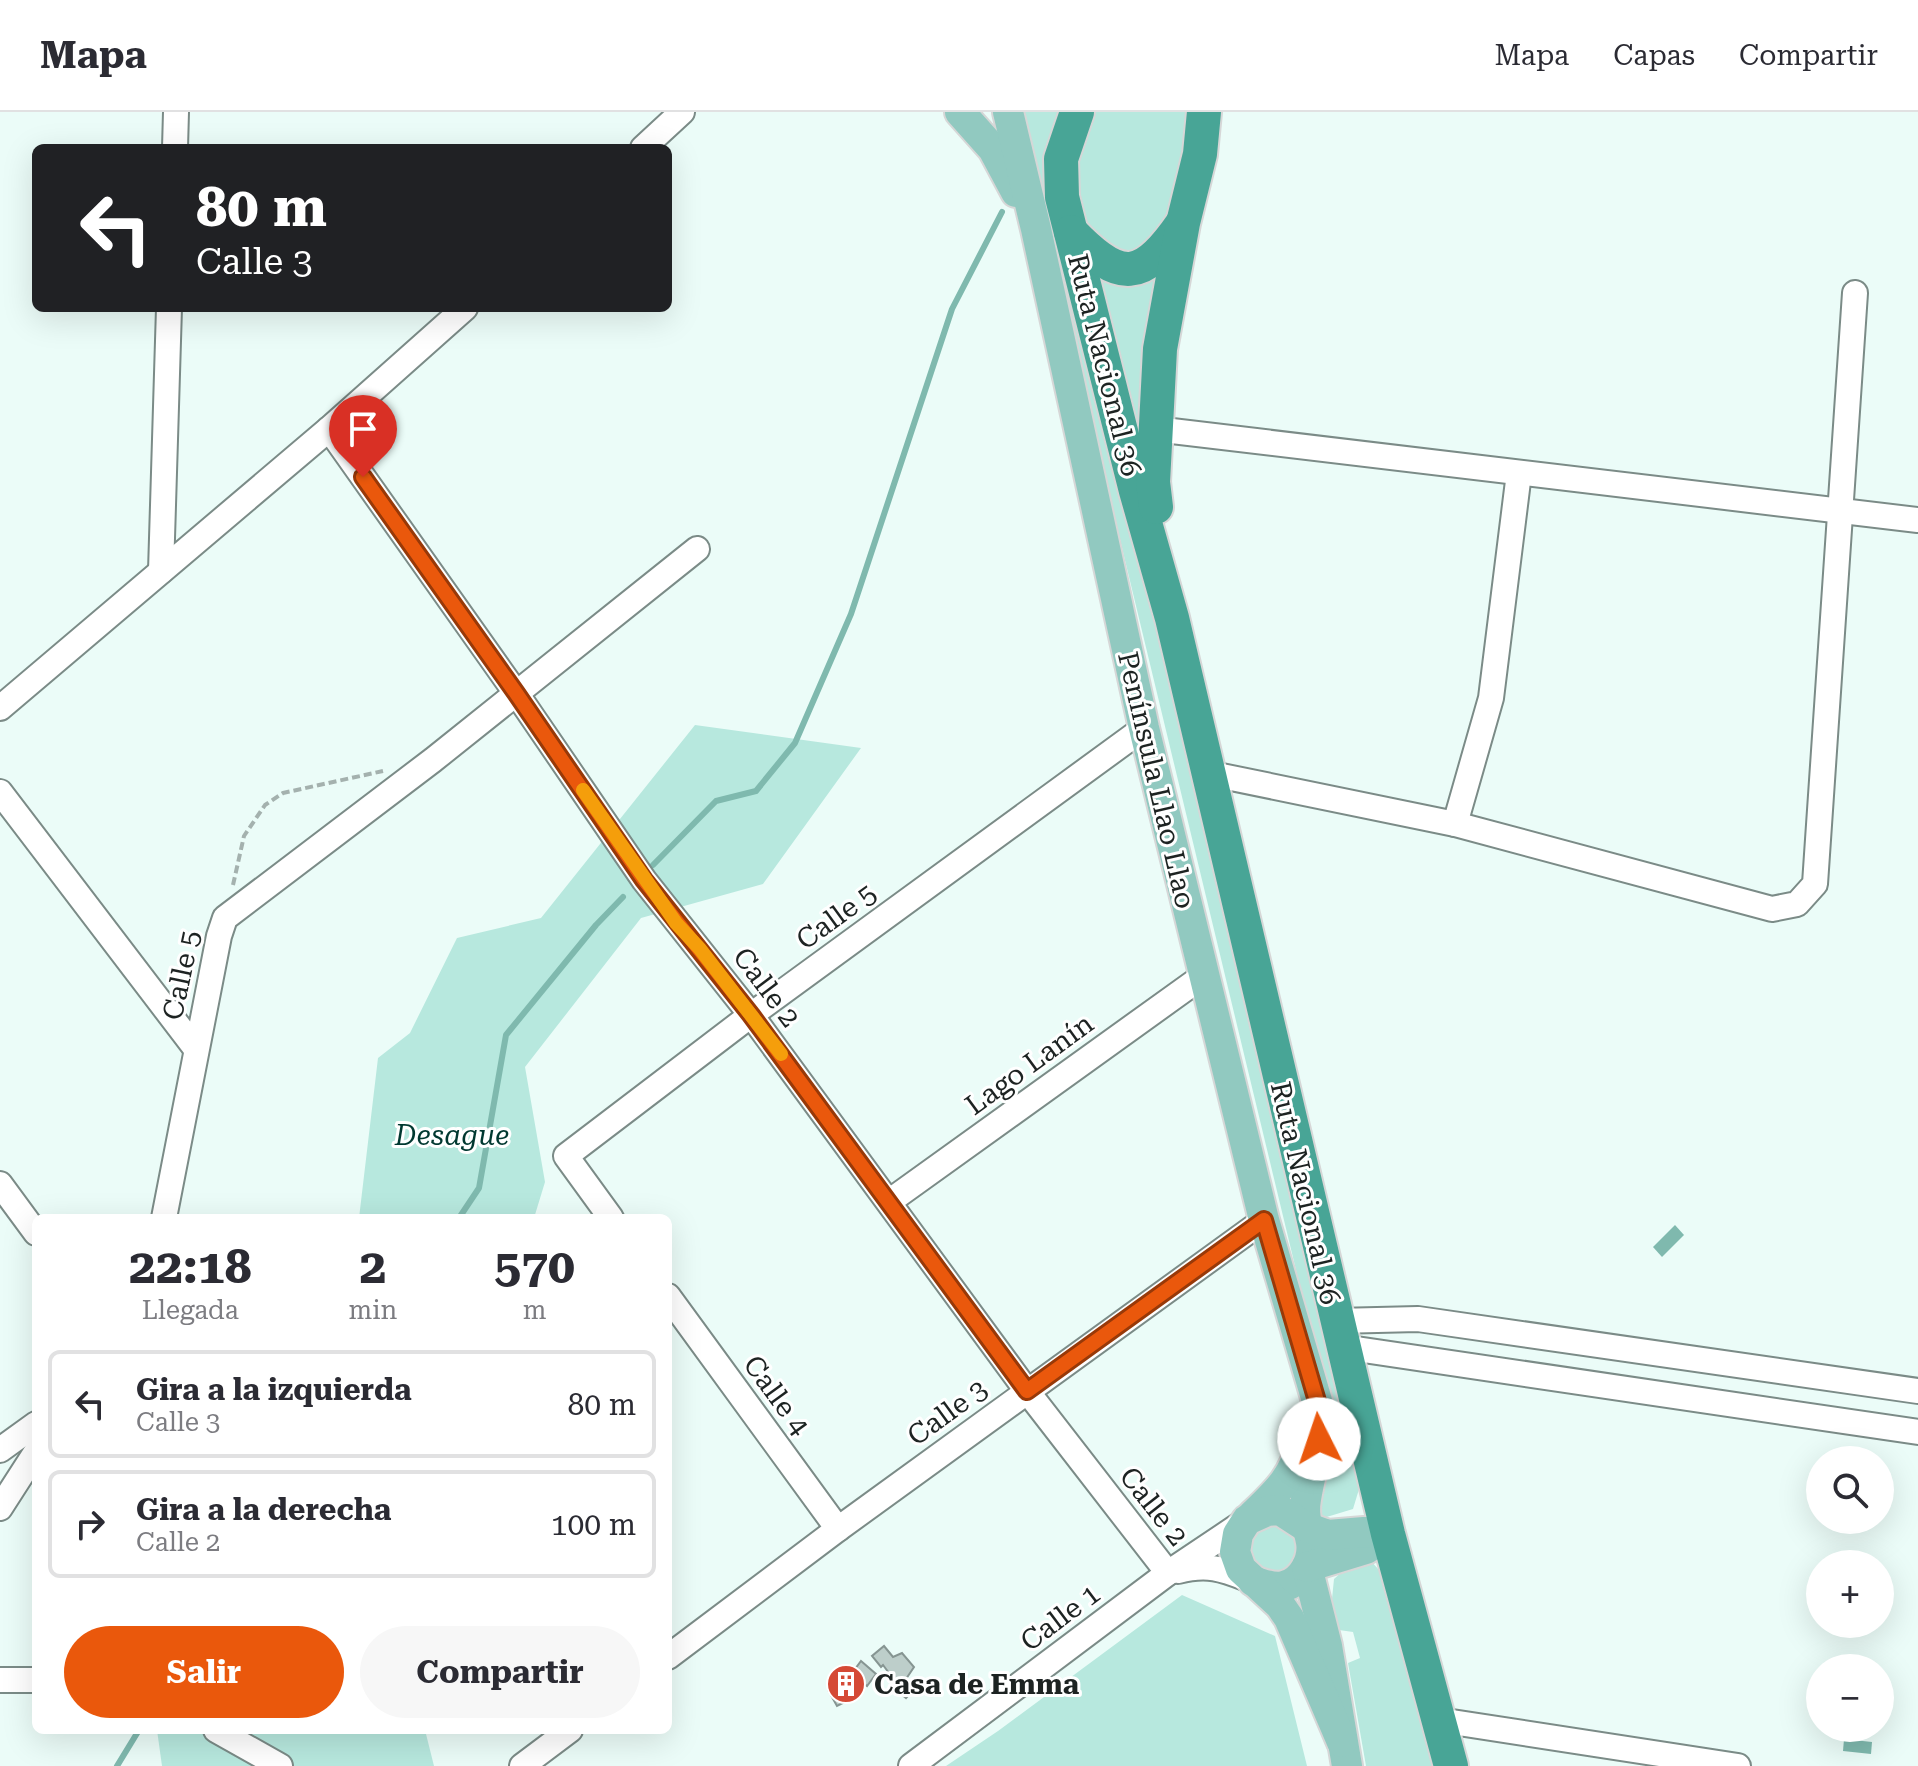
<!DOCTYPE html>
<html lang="es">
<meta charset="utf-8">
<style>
:root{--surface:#fff;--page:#f7f7f7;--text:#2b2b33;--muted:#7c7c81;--line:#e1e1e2;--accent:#ea580c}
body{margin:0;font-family:"Roboto Serif",serif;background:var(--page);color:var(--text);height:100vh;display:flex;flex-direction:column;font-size:30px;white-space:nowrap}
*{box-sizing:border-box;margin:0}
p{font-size:26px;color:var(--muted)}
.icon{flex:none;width:44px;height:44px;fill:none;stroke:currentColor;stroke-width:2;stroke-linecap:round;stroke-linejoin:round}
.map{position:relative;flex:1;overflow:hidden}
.details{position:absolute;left:32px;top:1102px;width:640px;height:520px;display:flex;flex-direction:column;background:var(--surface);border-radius:12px;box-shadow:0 8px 32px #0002}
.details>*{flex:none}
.banner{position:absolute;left:32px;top:32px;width:640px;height:168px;border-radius:12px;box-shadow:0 8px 32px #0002;background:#202124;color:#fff;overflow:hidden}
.buttons{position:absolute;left:1806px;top:1334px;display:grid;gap:16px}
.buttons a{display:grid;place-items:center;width:88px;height:88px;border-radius:50%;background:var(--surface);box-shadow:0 8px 32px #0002;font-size:40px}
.pin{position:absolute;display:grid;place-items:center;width:68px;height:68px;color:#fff;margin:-82px -34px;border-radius:50% 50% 50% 0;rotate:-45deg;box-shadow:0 0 8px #0007}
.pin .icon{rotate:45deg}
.me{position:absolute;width:88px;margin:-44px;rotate:356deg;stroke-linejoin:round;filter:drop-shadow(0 0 6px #0008)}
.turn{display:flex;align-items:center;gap:28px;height:168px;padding:0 32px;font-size:36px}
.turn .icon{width:104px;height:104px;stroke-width:2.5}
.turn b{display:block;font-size:56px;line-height:68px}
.eta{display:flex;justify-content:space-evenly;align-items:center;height:136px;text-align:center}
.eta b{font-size:48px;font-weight:700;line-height:56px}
.cta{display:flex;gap:16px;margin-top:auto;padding:16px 32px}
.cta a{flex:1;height:92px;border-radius:48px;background:var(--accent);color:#fff;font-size:32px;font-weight:700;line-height:92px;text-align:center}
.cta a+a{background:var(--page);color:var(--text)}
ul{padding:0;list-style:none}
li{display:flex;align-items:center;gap:24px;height:108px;margin:0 16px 12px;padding:0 16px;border:4px solid var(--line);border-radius:12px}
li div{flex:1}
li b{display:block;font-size:30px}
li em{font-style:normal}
header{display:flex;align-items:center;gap:48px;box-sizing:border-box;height:112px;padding:0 40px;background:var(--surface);border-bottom:2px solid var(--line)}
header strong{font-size:38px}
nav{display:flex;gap:44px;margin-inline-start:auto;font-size:28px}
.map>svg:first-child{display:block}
.green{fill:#b7e8de}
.water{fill:#7fb9ae}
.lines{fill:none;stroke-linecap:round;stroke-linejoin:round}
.stream{stroke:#7fb9ae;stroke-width:6}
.building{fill:#bdceca;stroke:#869592;stroke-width:2}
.minor-casing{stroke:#7b8b87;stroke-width:28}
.major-casing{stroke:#d6d7d7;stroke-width:34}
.highway-casing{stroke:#d6d7d7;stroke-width:38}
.path{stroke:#a4b1ae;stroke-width:4;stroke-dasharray:8 4;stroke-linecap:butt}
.minor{stroke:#fff;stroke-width:24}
.major{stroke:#91c9c0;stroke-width:30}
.highway{stroke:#48a596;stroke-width:34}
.route-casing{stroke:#983908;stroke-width:20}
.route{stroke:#ea580c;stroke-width:14}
.slow{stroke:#f59e0b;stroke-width:14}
.labels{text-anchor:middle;stroke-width:6;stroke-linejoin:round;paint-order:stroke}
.street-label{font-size:28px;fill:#1d2322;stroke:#fff}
.park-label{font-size:28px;font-style:italic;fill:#003830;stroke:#fff}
.poi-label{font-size:28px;font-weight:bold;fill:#1d2322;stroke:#fff;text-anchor:start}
</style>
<header>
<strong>Mapa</strong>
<nav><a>Mapa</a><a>Capas</a><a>Compartir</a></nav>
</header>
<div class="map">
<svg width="1918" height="1654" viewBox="0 0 1918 1654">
<rect width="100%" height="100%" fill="#ebfcf8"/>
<g class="green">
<polygon points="1017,0 1060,0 1363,1364 1353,1397 1320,1407 1313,1388 1323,1270"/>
<path d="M1092,0H1190C1185,36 1176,121 1141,140C1135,143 1124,143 1117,145C1109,139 1097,133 1092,126C1066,92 1076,35 1092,0Z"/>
<path d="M1168,152L1141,364L1095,163C1131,178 1137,177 1168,152Z"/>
<polygon points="695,613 861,636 763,772 641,806 525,955 545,1070 534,1106 359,1106 378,946 410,921 457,826 541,806"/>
<polygon points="1271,1409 1301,1429 1300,1448 1287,1462 1268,1465 1252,1454 1246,1435 1254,1418"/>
<polygon points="1371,1449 1386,1466 1412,1579 1435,1654 1366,1654 1348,1551 1360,1546 1353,1520 1339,1518 1332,1487 1334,1467 1351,1452"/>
<polygon points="1182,1483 1275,1524 1307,1654 946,1654 998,1619"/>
<polygon points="157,1618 425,1618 434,1654 162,1654"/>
</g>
<g class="water">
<polygon points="1675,1113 1684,1123 1662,1145 1653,1135"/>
<polygon points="1844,1627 1872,1630 1871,1642 1843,1639"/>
</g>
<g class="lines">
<g class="stream">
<polyline points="653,753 716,689 756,679 795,631 851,502 952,197 1002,100"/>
<polyline points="459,1106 479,1076 506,923 596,813 623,785"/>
<polyline points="117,1654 139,1618"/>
</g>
</g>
<g class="building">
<polygon points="884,1534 893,1545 902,1541 914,1555 906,1567 915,1576 906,1586 894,1576 897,1572 883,1553 881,1555 872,1544"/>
<polygon points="861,1549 876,1562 867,1574 862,1570 847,1589 837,1594 828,1578 834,1564 852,1561"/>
</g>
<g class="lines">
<g class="minor-casing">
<g id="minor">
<polyline points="175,36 176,0"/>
<polyline points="643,36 682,0"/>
<polyline points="329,317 516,581 644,768 751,903 1027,1279 1168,1461"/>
<polyline points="1155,317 1918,408"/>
<polyline points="161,459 169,196"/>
<polyline points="0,596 329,317 465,196"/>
<polyline points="1207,661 1455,712 1772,797 1797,792 1815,772 1855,181"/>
<polyline points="0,680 196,937"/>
<polyline points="1455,712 1491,586 1519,361"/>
<polyline points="0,1072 36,1121"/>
<polyline points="890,1089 1203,864"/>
<polyline points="164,1106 219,824 225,806 433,648 697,437"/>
<polyline points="611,1106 566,1044 751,903 1144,616"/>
<polyline points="668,1184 838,1417"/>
<polyline points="1336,1209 1418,1207 1918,1279"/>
<polyline points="1343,1235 1918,1320"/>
<polyline points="0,1338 36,1312"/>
<polyline points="0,1396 36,1340"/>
<path d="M1178,1459C1210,1451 1224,1458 1253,1469"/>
<polyline points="668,1545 838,1417 1264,1108"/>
<polyline points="0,1568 36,1568"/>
<polyline points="1439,1608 1738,1654"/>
<polyline points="216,1618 280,1654"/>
<polyline points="522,1654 570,1618"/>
<polyline points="911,1654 1168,1461 1247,1408"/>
</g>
</g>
<g class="major-casing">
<g id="major">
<polyline points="960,0 993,37 1016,80"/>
<path d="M1008,0L1036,117L1144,616L1264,1108L1317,1289C1323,1328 1312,1350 1306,1387C1303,1404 1308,1415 1311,1430C1314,1448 1302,1470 1284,1474C1273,1477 1263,1472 1253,1469"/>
<path d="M1252,1404C1277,1380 1294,1365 1302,1330"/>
<polyline points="1307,1455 1327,1534 1347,1654"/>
<polyline points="1307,1455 1366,1437 1383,1426"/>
<polyline points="1342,1630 1289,1506 1280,1493 1241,1457 1235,1440 1238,1422 1247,1408 1267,1399 1280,1398 1306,1415 1328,1423 1364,1420 1388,1422"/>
</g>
</g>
<g class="highway-casing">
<g id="highway">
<polyline points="1077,0 1061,47 1062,85 1136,379 1172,506 1388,1422 1451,1654"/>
<path d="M1071,120C1120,171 1142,170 1182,112"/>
<polyline points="1156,395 1153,370 1160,237 1183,111 1200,42 1204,0"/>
</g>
</g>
<polyline class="path" points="233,773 244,724 265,693 283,681 383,659"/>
<use href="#minor" class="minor"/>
<use href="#major" class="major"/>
<use href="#highway" class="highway"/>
</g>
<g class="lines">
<g class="route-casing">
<polyline id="route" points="363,365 516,581 644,768 751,903 1027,1279 1264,1108 1317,1289 1320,1312 1319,1327"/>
</g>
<use href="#route" class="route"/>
<polyline class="slow" points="583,678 676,811 700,837 781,942"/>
</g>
<defs>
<g id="building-disc" transform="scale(2)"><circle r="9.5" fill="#d54935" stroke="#fff"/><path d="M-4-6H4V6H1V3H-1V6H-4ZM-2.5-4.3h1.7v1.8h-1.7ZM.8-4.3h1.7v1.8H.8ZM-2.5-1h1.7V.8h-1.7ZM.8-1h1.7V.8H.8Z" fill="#fff"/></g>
</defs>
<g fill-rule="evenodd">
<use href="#building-disc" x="846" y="1572"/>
</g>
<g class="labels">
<g class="street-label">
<text transform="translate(1105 253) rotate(76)" y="10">Ruta Nacional 36</text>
<text transform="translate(1157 668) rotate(77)" y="10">Península Llao Llao</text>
<text transform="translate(836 804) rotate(-36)" y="10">Calle 5</text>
<text transform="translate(181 863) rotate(-78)" y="10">Calle 5</text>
<text transform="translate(767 875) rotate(53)" y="10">Calle 2</text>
<text transform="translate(1029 952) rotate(-36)" y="10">Lago Lanín</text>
<text transform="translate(1306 1081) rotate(77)" y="10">Ruta Nacional 36</text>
<text transform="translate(777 1283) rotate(54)" y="10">Calle 4</text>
<text transform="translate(947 1300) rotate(-36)" y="10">Calle 3</text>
<text transform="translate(1154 1394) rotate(52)" y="10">Calle 2</text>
<text transform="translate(1060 1505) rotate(-37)" y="10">Calle 1</text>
</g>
<g class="park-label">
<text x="452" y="1033">Desague</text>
</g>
<g class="poi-label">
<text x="874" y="1582">Casa de Emma</text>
</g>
</g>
</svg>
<div class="buttons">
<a><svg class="icon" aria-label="search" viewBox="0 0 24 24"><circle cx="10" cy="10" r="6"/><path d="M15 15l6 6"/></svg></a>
<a>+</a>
<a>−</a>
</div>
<div class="pin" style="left:363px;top:365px;background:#d93025"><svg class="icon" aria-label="arrive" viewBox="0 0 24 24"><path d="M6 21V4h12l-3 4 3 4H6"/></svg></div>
<svg class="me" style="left:1319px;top:1327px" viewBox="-20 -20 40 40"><circle r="19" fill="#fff"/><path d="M0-13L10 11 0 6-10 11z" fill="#ea580c"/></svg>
<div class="banner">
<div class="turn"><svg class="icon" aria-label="left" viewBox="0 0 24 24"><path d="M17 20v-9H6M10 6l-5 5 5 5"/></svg><div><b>80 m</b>Calle 3</div></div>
</div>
<section class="details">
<div class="eta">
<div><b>22:18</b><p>Llegada</p></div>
<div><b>2</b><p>min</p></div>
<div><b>570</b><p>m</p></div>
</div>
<ul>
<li><svg class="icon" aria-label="left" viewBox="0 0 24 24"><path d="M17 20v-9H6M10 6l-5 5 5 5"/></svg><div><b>Gira a la izquierda</b><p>Calle 3</p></div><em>80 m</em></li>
<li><svg class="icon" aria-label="right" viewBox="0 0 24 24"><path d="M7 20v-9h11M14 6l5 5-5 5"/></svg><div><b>Gira a la derecha</b><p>Calle 2</p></div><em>100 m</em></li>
</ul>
<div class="cta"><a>Salir</a><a>Compartir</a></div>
</section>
</div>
